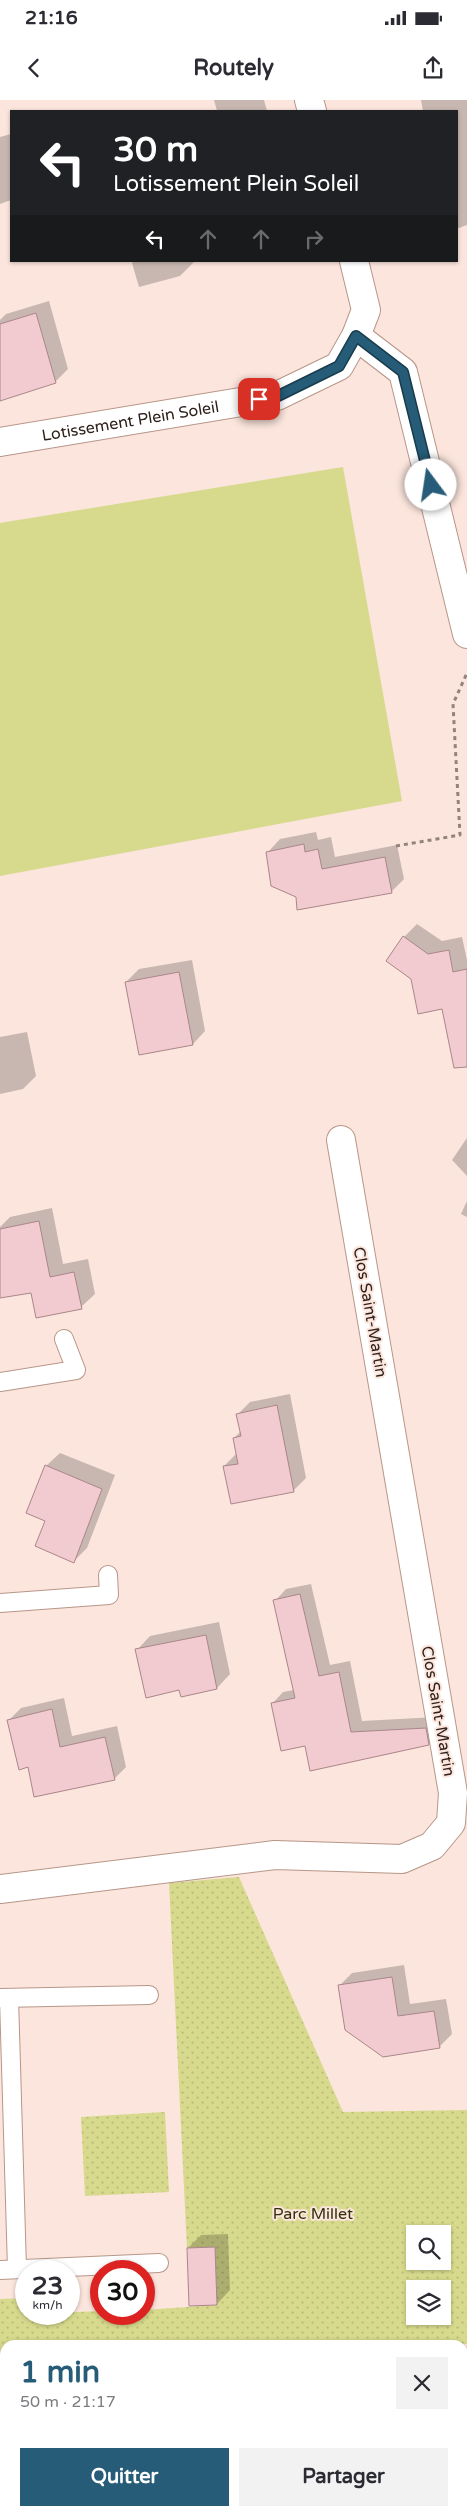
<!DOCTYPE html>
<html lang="fr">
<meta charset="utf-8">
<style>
:root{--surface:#fff;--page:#f2f2f3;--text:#2b2b33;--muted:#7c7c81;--accent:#265c77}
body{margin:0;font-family:"Varela Round",sans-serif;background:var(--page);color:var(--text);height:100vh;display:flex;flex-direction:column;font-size:19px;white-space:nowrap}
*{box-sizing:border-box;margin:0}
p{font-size:16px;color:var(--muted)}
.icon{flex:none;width:28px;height:28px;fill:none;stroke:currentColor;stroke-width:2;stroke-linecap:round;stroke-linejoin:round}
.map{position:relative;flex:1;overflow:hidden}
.side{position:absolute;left:0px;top:2240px;width:468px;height:176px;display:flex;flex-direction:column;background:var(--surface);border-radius:15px 15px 0 0;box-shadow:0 1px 4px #0004}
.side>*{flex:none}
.banner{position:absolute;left:10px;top:10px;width:448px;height:152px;border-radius:0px;box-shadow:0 1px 4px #0004;background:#202124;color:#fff;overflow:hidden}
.controls{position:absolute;left:406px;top:2125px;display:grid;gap:10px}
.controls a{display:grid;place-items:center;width:45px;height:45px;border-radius:0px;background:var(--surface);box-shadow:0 1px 4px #0004;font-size:25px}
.speed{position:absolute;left:15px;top:2160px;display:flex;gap:10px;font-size:25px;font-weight:700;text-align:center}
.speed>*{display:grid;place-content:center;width:65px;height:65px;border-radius:50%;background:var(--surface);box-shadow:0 1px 4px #0004;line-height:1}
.speed small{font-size:12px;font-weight:400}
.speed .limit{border:8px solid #d22;background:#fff;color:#111}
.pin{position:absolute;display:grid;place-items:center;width:42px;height:42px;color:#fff;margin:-21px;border-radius:10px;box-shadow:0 2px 8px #0006}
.me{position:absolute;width:55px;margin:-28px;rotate:346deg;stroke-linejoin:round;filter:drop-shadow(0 0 4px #0008)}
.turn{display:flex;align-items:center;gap:18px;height:105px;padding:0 20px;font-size:22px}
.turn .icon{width:65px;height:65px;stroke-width:2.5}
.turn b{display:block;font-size:35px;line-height:42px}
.lanes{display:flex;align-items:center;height:48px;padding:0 20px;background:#0003;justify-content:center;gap:25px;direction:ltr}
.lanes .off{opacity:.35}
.round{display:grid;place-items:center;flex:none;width:52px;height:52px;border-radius:0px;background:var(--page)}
.head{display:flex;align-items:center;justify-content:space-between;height:85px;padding:0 20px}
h1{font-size:30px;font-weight:700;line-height:38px;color:var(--accent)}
.primary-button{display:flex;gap:10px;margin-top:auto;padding:10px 20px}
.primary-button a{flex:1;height:58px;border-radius:0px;background:var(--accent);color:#fff;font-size:20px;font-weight:700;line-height:58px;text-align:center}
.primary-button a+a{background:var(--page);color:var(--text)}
.status{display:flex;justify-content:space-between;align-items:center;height:35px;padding:0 25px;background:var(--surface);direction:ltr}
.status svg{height:14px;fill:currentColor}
header{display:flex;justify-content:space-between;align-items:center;height:65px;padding:0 20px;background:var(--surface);font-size:22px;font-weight:700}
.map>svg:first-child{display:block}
.green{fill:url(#green-dots);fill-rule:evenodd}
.pitch{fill:#d7da8c}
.shadow{fill:#0003}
.building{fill:#f2cbd0;stroke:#aa868b}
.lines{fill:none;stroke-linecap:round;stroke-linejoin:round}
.lane-casing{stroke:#b89689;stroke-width:20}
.street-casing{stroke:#b89689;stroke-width:30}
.path{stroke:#94837c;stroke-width:3;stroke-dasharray:4 4;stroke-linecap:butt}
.lane{stroke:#fff;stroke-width:18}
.street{stroke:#fff;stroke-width:28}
.route-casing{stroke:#193c4d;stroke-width:12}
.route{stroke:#265c77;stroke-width:9}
.labels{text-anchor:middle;stroke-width:4;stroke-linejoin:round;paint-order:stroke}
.street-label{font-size:16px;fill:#2e211c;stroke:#fbe5dc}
.park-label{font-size:16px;fill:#31310b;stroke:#fbe5dc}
</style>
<div class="status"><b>21:16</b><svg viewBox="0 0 49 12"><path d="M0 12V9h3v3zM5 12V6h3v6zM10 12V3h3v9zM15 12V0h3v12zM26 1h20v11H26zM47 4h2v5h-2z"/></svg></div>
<header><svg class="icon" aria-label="back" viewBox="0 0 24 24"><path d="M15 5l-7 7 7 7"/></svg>Routely<svg class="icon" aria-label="share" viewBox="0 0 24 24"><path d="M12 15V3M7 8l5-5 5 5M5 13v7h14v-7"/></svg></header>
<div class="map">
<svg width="467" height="2416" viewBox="0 0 467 2416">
<defs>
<pattern id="green-dots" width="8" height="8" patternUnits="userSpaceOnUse" patternTransform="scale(1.25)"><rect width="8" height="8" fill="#d7da8c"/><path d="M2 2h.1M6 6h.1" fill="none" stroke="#b9bb78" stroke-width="1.8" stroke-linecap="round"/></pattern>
</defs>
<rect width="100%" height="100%" fill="#fbe5dc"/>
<g class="green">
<path d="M239,1777L343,2012L467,2010V2244L5,2245V2324L0,2325V2199L26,2198V2214L101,2211V2214H144V2210L217,2205L215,2147L187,2148L169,1783ZM415,2134H442V2161H415ZM415,2189H442V2216H415Z"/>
<polygon points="165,2012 169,2092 85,2096 81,2017"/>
</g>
<polygon class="pitch" points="343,367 402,701 0,776 0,423"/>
<g class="shadow">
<polygon points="214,0 264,0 267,11 217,11"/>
<polygon points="421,0 467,0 467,125 456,129 456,11 423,11"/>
<polygon points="11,34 11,100 0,104 0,37"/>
<polygon points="134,161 193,161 194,162 180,176 139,187 132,163"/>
<polygon points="49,201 68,269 55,282 0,281 0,220 6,214"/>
<polygon points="316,732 318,740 331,737 335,757 397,745 404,779 391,792 297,796 268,752 280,739"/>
<polygon points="417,824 442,841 462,837 467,860 467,921 443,908 404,837"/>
<polygon points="192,860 205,931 193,944 126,882 139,869"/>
<polygon points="27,932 36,976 23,989 0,994 0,937"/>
<polygon points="467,1038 467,1076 452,1060"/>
<polygon points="467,1101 467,1117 461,1114"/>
<polygon points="52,1108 63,1164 88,1159 95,1194 81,1207 32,1191 0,1197 0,1127 10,1117"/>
<polygon points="290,1294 306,1378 293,1391 224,1366 237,1353 234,1338 241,1331 237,1315 250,1302"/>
<polygon points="60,1353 115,1375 87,1448 74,1461 46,1366"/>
<polygon points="311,1484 330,1565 350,1561 362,1621 437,1617 440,1632 428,1644 306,1644 272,1604 283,1592 294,1590 275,1501 286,1489"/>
<polygon points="219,1522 230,1574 217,1588 181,1595 180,1589 137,1550 150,1536"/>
<polygon points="64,1598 72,1636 117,1626 126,1667 114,1679 29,1666 9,1620 21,1608"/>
<polygon points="404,1865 410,1904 446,1899 452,1934 439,1947 339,1886 352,1873"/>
<polygon points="228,2134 230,2190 217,2204 188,2148 201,2135"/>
<polygon points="467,2373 467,2416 450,2416 449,2411 462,2411 462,2374"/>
<polygon points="168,2411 241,2411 252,2416 150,2416"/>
<polygon points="330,2411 393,2411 394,2416 329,2416"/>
</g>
<g class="building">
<polygon points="36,213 56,283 0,301 0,224"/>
<polygon points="304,744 305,752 318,749 322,769 385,757 392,793 297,810 296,797 271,786 266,752"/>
<polygon points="403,836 428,854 449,850 453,872 467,869 467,967 454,968 442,909 418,914 411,879 386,861"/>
<polygon points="179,872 193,945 139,955 125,882"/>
<polygon points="39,1121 50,1177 74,1172 82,1209 36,1218 31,1193 0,1198 0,1129"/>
<polygon points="277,1305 294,1392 231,1404 223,1366 238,1364 233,1338 241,1336 236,1314"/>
<polygon points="45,1365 102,1389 74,1463 35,1446 45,1421 26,1413"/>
<polygon points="300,1494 319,1576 339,1572 351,1632 426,1628 429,1645 310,1671 305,1646 281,1651 271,1603 295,1598 273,1500"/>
<polygon points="206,1535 217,1589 181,1597 179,1590 146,1598 135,1549"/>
<polygon points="52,1609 60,1647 105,1637 115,1680 34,1697 28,1667 19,1670 7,1620"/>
<polygon points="392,1877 398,1916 434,1911 440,1948 383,1957 345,1930 338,1885"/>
<polygon points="215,2147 217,2205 189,2206 187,2148"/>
</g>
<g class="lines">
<g class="lane-casing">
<g id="lane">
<polyline points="0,1282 76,1270 64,1239"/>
<polyline points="0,1503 109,1495 108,1475"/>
<polyline points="0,1898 149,1895"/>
<polyline points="9,1898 17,2169"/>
<polyline points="0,2170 159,2163"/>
</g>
</g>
<g class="street-casing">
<g id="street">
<polyline points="309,0 312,11"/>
<polyline points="356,236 403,272 467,534"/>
<path id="s1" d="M0,342L277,296L339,266L356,236L366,210L354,161"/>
<polyline points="0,1789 275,1755 402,1759 432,1746 451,1723 453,1693 341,1040"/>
</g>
</g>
<g class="path">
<polyline points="396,746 460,735 453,604 467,573"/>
<polyline points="462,2260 467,2259"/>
<polyline points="0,2341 5,2340"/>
</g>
<use href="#lane" class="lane"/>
<use href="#street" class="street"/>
</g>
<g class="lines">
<g class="route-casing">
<polyline id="route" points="259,299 278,296 339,266 356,236 403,272 431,385"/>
</g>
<use href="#route" class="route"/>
</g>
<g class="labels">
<g class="street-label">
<text dy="6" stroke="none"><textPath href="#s1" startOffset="132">Lotissement Plein Soleil</textPath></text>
<text transform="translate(371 1212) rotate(80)" y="6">Clos Saint-Martin</text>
<text transform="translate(439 1611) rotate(80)" y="6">Clos Saint-Martin</text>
</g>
<g class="park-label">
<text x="313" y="2119">Parc Millet</text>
</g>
</g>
</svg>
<div class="controls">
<a><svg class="icon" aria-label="search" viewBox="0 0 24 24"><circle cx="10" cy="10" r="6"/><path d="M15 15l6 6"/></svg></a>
<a><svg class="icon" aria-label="layers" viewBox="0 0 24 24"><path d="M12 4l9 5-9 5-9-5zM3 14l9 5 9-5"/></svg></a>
</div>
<div class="speed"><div>23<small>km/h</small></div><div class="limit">30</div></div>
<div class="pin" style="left:259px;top:299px;background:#d93025"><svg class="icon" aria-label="arrive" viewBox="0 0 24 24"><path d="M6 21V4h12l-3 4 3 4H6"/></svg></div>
<svg class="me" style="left:431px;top:385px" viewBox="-20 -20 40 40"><circle r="19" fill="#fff"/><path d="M0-13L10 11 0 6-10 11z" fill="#265c77"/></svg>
<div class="banner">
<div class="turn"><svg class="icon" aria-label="left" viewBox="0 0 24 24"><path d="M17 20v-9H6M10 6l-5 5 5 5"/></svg><div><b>30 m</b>Lotissement Plein Soleil</div></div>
<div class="lanes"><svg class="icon" aria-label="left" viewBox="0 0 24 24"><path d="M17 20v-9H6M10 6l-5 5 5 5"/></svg><svg class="icon off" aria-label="ahead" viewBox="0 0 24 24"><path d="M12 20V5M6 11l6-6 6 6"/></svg><svg class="icon off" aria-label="ahead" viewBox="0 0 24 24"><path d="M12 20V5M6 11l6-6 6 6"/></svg><svg class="icon off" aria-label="right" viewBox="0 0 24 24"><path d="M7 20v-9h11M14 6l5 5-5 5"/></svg></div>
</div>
<section class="side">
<div class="head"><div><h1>1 min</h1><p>50 m · 21:17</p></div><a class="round"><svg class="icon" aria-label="close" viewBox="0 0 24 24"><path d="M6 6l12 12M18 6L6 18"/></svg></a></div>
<div class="primary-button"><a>Quitter</a><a>Partager</a></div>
</section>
</div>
